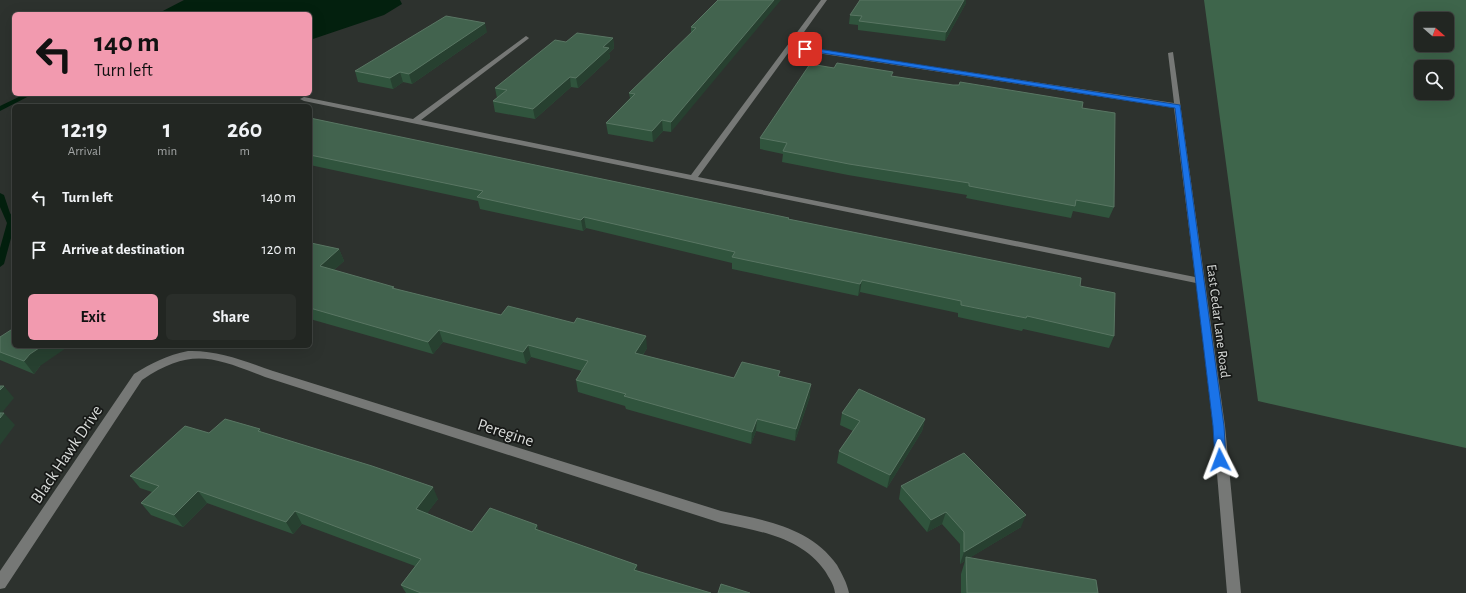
<!DOCTYPE html>
<style>
:root{--surface:#222622;--page:#2a2e2a;--text:#f1f3f6;--muted:#a2a5a5;--line:#3f4340;--accent:#f29aaf}
body{margin:0;font-family:"Alegreya Sans",sans-serif;background:var(--page);color:var(--text);height:100vh;display:flex;flex-direction:column;font-size:15px;white-space:nowrap}
*{box-sizing:border-box;margin:0}
p{font-size:13px;color:var(--muted)}
.icon{flex:none;width:22px;height:22px;fill:none;stroke:currentColor;stroke-width:2;stroke-linecap:round;stroke-linejoin:round}
.map{position:relative;flex:1;overflow:hidden}
.side{position:absolute;left:12px;top:104px;width:300px;height:244px;display:flex;flex-direction:column;background:var(--surface);border-radius:6px;box-shadow:0 4px 16px #0002,0 0 0 1px var(--line)}
.side>*{flex:none}
.top-card{position:absolute;left:12px;top:12px;width:300px;height:84px;border-radius:6px;box-shadow:0 4px 16px #0002,0 0 0 1px var(--line);background:#f29aaf;color:#111;overflow:hidden}
.needle{width:26px;rotate:110deg}
.buttons{position:absolute;left:1414px;top:12px;display:grid;gap:8px}
.buttons a{display:grid;place-items:center;width:40px;height:40px;border-radius:6px;background:var(--surface);box-shadow:0 4px 16px #0002,0 0 0 1px var(--line);font-size:20px}
.pin{position:absolute;display:grid;place-items:center;width:34px;height:34px;color:#fff;margin:-17px;border-radius:8px;box-shadow:0 2px 6px #0006}
.me{position:absolute;width:44px;margin:-22px;rotate:357deg;stroke-linejoin:round;filter:drop-shadow(0 0 3px #0008)}
.turn{display:flex;align-items:center;gap:14px;height:84px;padding:0 16px;font-size:18px}
.turn .icon{width:52px;height:52px;stroke-width:2.5}
.turn b{display:block;font-size:28px;line-height:34px}
.eta{display:flex;justify-content:space-evenly;align-items:center;height:68px;text-align:center}
.eta b{font-size:24px;font-weight:600;line-height:28px}
.cta{display:flex;gap:8px;margin-top:auto;padding:8px 16px}
.cta a{flex:1;height:46px;border-radius:6px;background:var(--accent);color:#111;font-size:16px;font-weight:600;line-height:46px;text-align:center}
.cta a+a{background:var(--page);color:var(--text)}
ul{padding:0;list-style:none}
li{display:flex;align-items:center;gap:12px;height:52px;padding:0 16px}
li div{flex:1}
li b{display:block;font-size:15px}
li em{font-style:normal}
.map>svg:first-child{display:block}
.forest{fill:#3e654b;fill-rule:evenodd}
.water{fill:#03200e}
.lines{fill:none;stroke-linecap:round;stroke-linejoin:round}
.stream{fill:#03200e;fill-rule:evenodd}
.minor{fill:#767876;fill-rule:evenodd}
.wall{fill:#30543d}
.shaded-wall{fill:#274030}
.building{fill:#42634e;stroke:#597663}
.route{fill:#1a73e8;stroke:#114b97}
.labels{text-anchor:middle;stroke-width:3.5;stroke-linejoin:round;paint-order:stroke}
.street-label{font-size:14px;fill:#d8dbd9;stroke:#171917}
.near-street-label{font-size:17px;fill:#d8dbd9;stroke:#171917}
</style>
<div class="map">
<svg width="1466" height="593" viewBox="0 0 1466 593">
<rect width="100%" height="100%" fill="#2d322e"/>
<path class="forest" d="M1204,0H1466V448L1258,401ZM1421,19H1447V45H1421ZM1421,67H1447V93H1421Z"/>
<polygon class="water" points="184,0 400,0 402,4 384,15 310,40 310,14 157,14"/>
<g class="lines">
<g class="stream">
<polygon points="25,94 33,94 0,111 0,106"/>
<polygon points="0,193 4,195 10,213 14,219 14,227 4,264 0,267 0,248 7,223 0,207"/>
</g>
<g class="minor">
<path d="M821,0H827L794,46L1174,103L1168,53L1173,52L1225,426L1241,593H1227L1213,426L1196,283L304,101L300,99L304,97L413,119L526,36L529,38L528,39L421,120L691,175ZM791,49L1174,108L1195,277L698,177Z"/>
<path d="M188,351C218,350 245,361 273,371L721,511C764,520 810,527 837,565C842,574 847,583 849,593H835C834,584 829,578 825,571C801,537 759,531 721,523L265,377C213,357 191,347 142,380L5,588L0,589V571L134,374C152,363 167,355 188,351Z"/>
</g>
</g>
<g class="wall">
<polygon points="718,0 671,132 663,131 653,142 608,134 606,123 630,98 629,93 691,33 691,27"/>
<polygon points="966,3 945,41 858,30 858,25 849,24 850,15"/>
<polygon points="487,32 412,84 403,82 393,89 358,82 355,71"/>
<polygon points="613,38 614,48 609,53 610,58 578,88 571,87 535,119 495,112 493,101 497,98 495,88 566,42"/>
<polygon points="893,76 1082,108 1114,207 1109,218 1073,211 1071,218 966,198 967,195 848,175 782,162 783,154 760,149 760,138"/>
<polygon points="310,118 789,219 1080,286 1114,336 1109,348 1023,329 1022,331 958,317 958,313 860,292 858,296 732,269 732,263 586,228 583,231 480,209 478,201 310,165"/>
<polygon points="310,243 339,249 344,261 334,270 394,289 501,315 647,348 643,355 734,378 780,377 810,396 795,441 756,431 751,444 626,409 625,406 578,392 576,380 582,371 531,357 526,364 443,342 433,354 310,319"/>
<polygon points="0,337 40,366 34,374 0,360"/>
<polygon points="842,413 925,419 922,431 887,488 837,463 839,451 853,431 840,425"/>
<polygon points="260,429 261,432 438,499 427,513 472,532 537,525 538,530 637,565 637,571 711,593 406,593 401,585 415,566 302,524 293,534 207,503 183,527 151,515 141,503 152,492 140,488 130,476 209,433"/>
<polygon points="901,486 1021,527 969,558 1098,593 961,593 961,574 965,561 960,564 960,544 942,524 927,532 899,499"/>
</g>
<g class="shaded-wall">
<polygon points="774,0 781,0 671,132 671,122"/>
<polygon points="964,0 966,0 966,3 945,41 946,32"/>
<polygon points="485,23 487,32 412,84 409,74"/>
<polygon points="613,38 614,48 609,53 610,58 578,88 576,78 603,47"/>
<polygon points="400,72 403,82 393,89 390,78"/>
<polygon points="570,77 571,87 535,119 533,109"/>
<polygon points="662,120 663,131 653,142 652,131"/>
<polygon points="584,217 586,228 583,231 581,220"/>
<polygon points="339,249 344,261 325,278 320,266"/>
<polygon points="862,280 860,292 858,296 860,284"/>
<polygon points="439,330 443,342 433,354 428,342"/>
<polygon points="646,336 647,348 636,365 635,353"/>
<polygon points="528,345 531,357 526,364 523,352"/>
<polygon points="42,346 69,346 40,366 34,374 24,361 30,354"/>
<polygon points="811,384 810,396 795,441 796,429"/>
<polygon points="4,386 14,398 0,415 0,390"/>
<polygon points="4,413 15,425 0,445 0,418"/>
<polygon points="757,419 756,431 751,444 752,432"/>
<polygon points="925,419 922,431 887,488 890,475"/>
<polygon points="433,487 438,499 421,521 416,509"/>
<polygon points="198,491 207,503 183,527 174,515"/>
<polygon points="295,511 302,524 293,534 286,522"/>
<polygon points="946,512 942,524 927,532 931,520"/>
<polygon points="1026,515 1021,527 966,560 966,557 965,561 960,564 964,552"/>
<polygon points="537,525 540,537 535,529"/>
<polygon points="637,565 638,577 634,570"/>
</g>
<g class="building">
<polygon points="718,0 774,0 671,122 662,120 652,131 606,123 635,94 629,93 696,28 691,27"/>
<polygon points="860,0 964,0 946,32 859,21 862,16 850,15"/>
<polygon points="446,16 485,23 409,74 400,72 390,78 355,71"/>
<polygon points="577,33 613,38 603,47 609,48 576,78 570,77 533,109 493,101 507,90 495,88 555,40 566,42"/>
<polygon points="837,63 893,72 891,76 953,85 959,85 960,82 1083,102 1082,108 1115,113 1114,207 1076,200 1075,206 969,186 969,183 849,164 783,151 787,143 760,138 810,64 834,68"/>
<polygon points="310,118 789,218 788,219 1081,278 1080,286 1115,293 1114,336 1027,316 1026,318 961,305 961,301 862,280 860,284 732,257 735,252 584,217 581,220 477,197 483,191 310,155"/>
<polygon points="310,243 311,243 339,249 320,266 394,287 392,288 501,315 508,306 574,323 577,318 646,336 635,353 734,378 742,362 780,371 778,376 811,384 796,429 757,419 752,432 624,396 626,394 576,380 588,361 528,345 523,352 439,330 428,342 310,308"/>
<polygon points="14,328 14,346 42,346 30,354 24,361 0,352 0,337"/>
<polygon points="0,386 4,386 0,390"/>
<polygon points="859,389 925,419 890,475 839,451 860,421 842,413"/>
<polygon points="0,413 4,413 0,418"/>
<polygon points="225,419 260,429 258,431 372,466 433,487 416,509 472,532 490,508 537,525 535,529 637,565 634,570 711,593 421,593 401,585 421,559 295,511 286,522 198,491 174,515 141,503 159,486 130,476 185,426 209,433"/>
<polygon points="964,453 1026,515 964,552 964,532 946,512 931,520 901,486"/>
<polygon points="966,557 1096,580 1098,593 967,593"/>
<polygon points="721,584 750,593 718,593"/>
</g>
<polygon class="route" points="805,47 1180,105 1224,426 1226,460 1224,463 1217,463 1215,460 1213,426 1175,108 803,50 803,48"/>
<g class="labels">
<g class="street-label">
<text transform="translate(1219 321) rotate(83)" y="5">East Cedar Lane Road</text>
</g>
<g class="near-street-label">
<text transform="translate(506 432) rotate(18)" y="6">Peregine</text>
<text transform="translate(66 454) rotate(-56)" y="6">Black Hawk Drive</text>
</g>
</g>
</svg>
<div class="buttons">
<a><svg class="needle" viewBox="-14 -14 28 28"><path d="M0-13l5 13h-10z" fill="#e53935"/><path d="M0 13l5-13h-10z" fill="#a2a5a5"/></svg></a>
<a><svg class="icon" aria-label="search" viewBox="0 0 24 24"><circle cx="10" cy="10" r="6"/><path d="M15 15l6 6"/></svg></a>
</div>
<div class="pin" style="left:805px;top:49px;background:#d93025"><svg class="icon" aria-label="arrive" viewBox="0 0 24 24"><path d="M6 21V4h12l-3 4 3 4H6"/></svg></div>
<svg class="me" style="left:1220px;top:460px" viewBox="-20 -20 40 40"><path d="M0-17L14 15 0 8-14 15z" fill="#1a73e8" stroke="#fff" stroke-width="4"/></svg>
<div class="top-card">
<div class="turn"><svg class="icon" aria-label="left" viewBox="0 0 24 24"><path d="M17 20v-9H6M10 6l-5 5 5 5"/></svg><div><b>140 m</b>Turn left</div></div>
</div>
<section class="side">
<div class="eta">
<div><b>12:19</b><p>Arrival</p></div>
<div><b>1</b><p>min</p></div>
<div><b>260</b><p>m</p></div>
</div>
<ul>
<li><svg class="icon" aria-label="left" viewBox="0 0 24 24"><path d="M17 20v-9H6M10 6l-5 5 5 5"/></svg><div><b>Turn left</b></div><em>140 m</em></li>
<li><svg class="icon" aria-label="arrive" viewBox="0 0 24 24"><path d="M6 21V4h12l-3 4 3 4H6"/></svg><div><b>Arrive at destination</b></div><em>120 m</em></li>
</ul>
<div class="cta"><a>Exit</a><a>Share</a></div>
</section>
</div>
